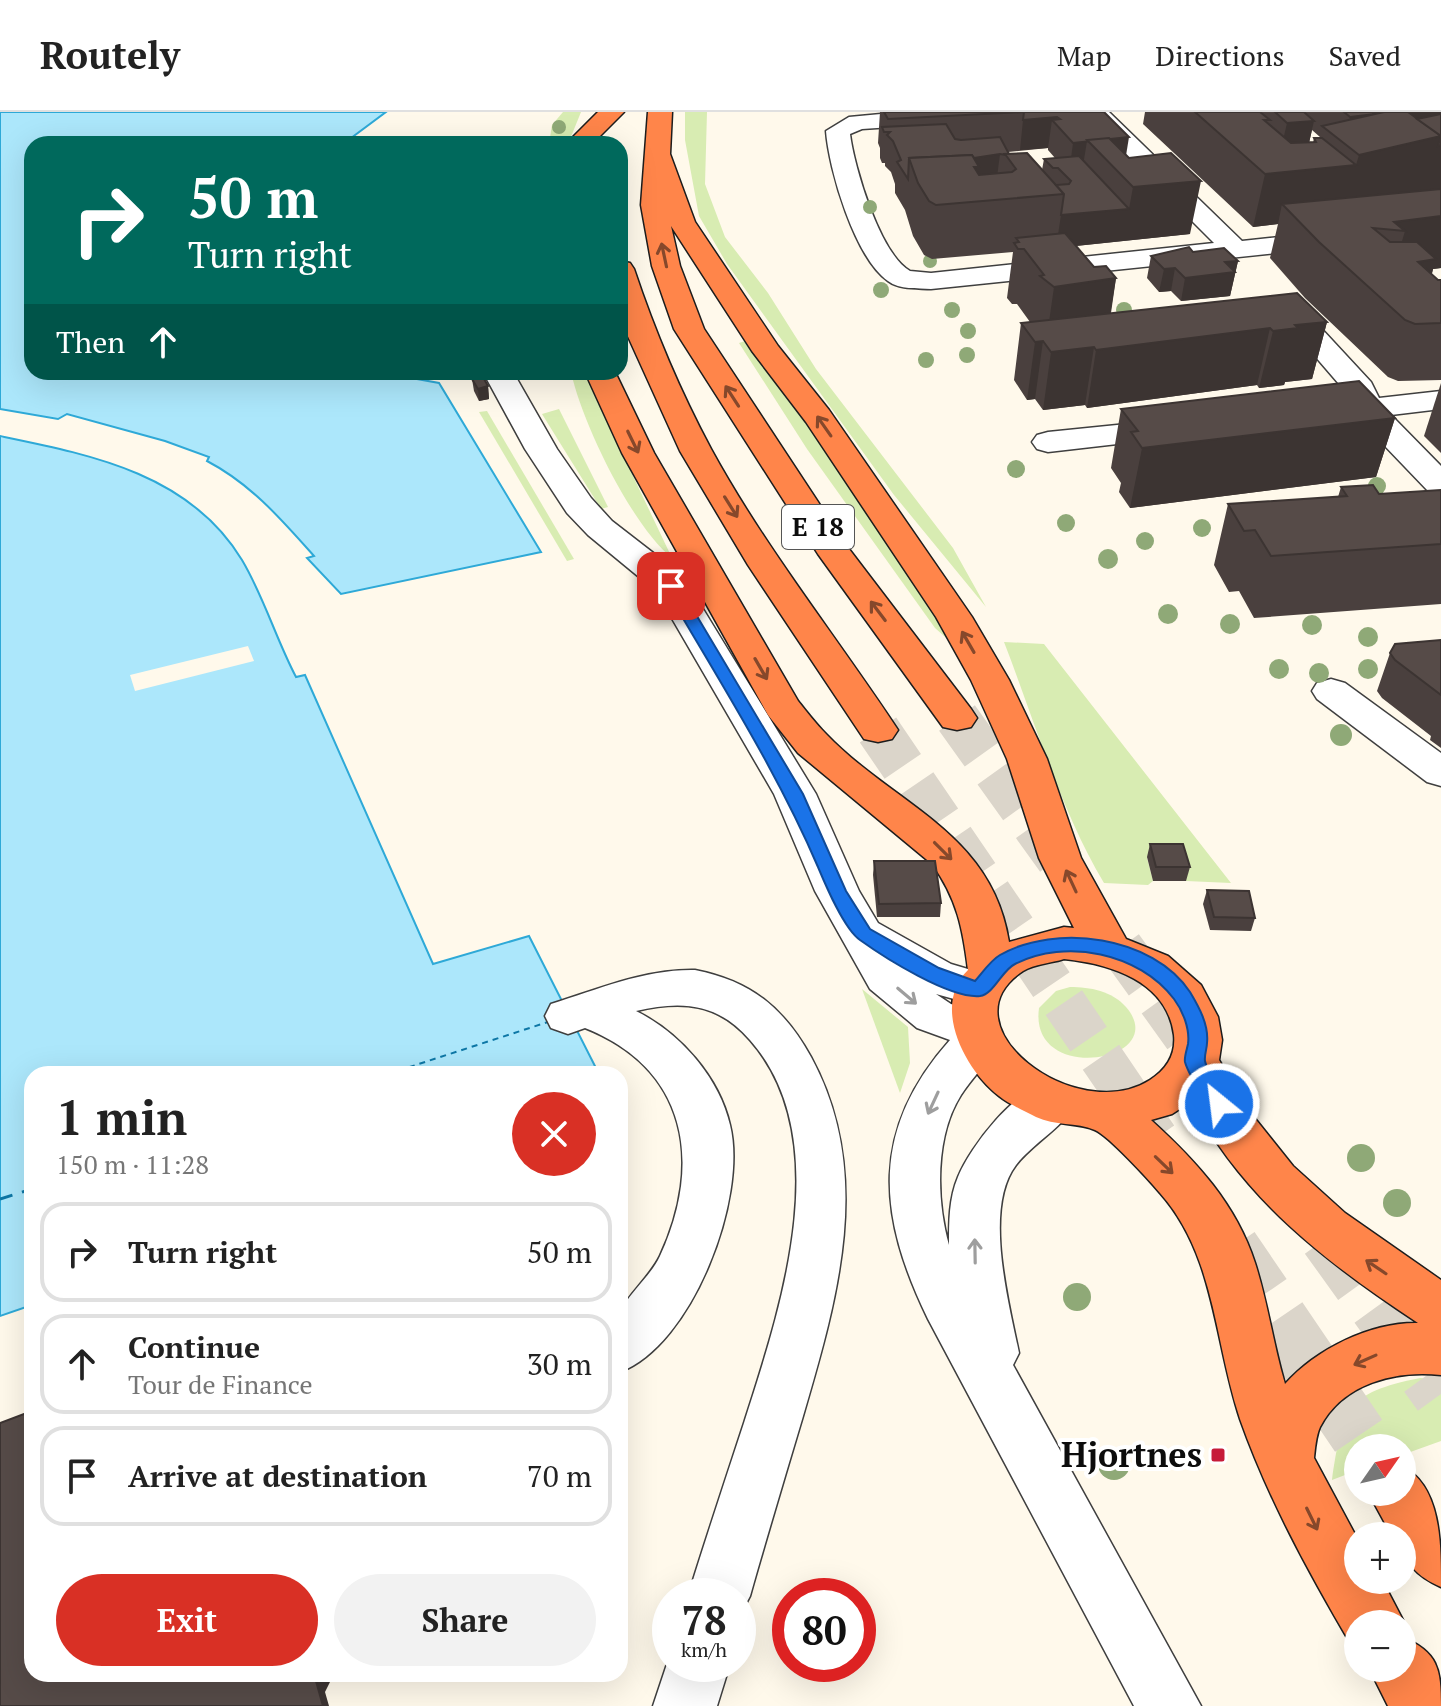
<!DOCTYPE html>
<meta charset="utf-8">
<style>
:root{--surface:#fff;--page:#f2f2f2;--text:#222;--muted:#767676;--line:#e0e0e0;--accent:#d93025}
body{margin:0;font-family:"PT Serif",serif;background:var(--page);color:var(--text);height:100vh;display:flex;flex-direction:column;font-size:30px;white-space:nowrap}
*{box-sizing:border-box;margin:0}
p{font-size:26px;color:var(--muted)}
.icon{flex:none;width:44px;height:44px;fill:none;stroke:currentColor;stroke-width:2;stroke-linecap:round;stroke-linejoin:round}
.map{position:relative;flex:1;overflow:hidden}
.details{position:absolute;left:24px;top:954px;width:604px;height:616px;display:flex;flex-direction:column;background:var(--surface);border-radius:24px;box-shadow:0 8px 32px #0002}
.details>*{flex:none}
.guide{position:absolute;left:24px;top:24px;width:604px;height:244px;border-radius:24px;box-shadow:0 8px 32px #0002;background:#00695c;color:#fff;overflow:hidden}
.needle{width:52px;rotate:56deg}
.fabs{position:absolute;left:1344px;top:1322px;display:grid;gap:16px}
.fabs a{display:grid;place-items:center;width:72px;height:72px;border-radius:50%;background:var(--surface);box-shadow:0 8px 32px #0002;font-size:40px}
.speed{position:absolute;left:652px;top:1466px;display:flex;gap:16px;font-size:40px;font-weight:700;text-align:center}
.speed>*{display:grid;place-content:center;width:104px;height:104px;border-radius:50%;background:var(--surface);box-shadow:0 8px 32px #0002;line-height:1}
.speed small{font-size:20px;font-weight:400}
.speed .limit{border:12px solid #d22;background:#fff;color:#111}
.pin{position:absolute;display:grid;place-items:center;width:68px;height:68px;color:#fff;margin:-34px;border-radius:16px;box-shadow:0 4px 12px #0006}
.me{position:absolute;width:88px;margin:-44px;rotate:331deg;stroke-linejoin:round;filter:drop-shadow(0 0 6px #0008)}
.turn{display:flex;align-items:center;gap:28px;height:168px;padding:0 32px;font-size:36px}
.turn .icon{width:104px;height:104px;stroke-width:2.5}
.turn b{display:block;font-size:56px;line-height:68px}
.then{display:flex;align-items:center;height:76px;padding:0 32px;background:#0003;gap:16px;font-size:30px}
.round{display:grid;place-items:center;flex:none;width:84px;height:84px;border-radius:42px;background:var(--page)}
.summary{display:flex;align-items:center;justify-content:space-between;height:136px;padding:0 32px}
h1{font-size:48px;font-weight:600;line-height:60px}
.button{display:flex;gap:16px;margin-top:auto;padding:16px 32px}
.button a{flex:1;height:92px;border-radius:48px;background:var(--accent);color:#fff;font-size:32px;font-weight:600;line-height:92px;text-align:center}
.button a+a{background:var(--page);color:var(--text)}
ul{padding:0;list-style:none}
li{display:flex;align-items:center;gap:24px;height:100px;margin:0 16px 12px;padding:0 16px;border:4px solid var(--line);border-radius:24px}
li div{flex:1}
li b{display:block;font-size:30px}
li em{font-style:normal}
header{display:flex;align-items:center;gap:48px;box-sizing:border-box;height:112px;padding:0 40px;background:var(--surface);border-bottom:2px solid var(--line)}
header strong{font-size:38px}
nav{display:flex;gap:44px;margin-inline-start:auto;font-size:28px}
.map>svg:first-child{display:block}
.green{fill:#d8ecb2}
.water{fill:#ace7fb;stroke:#2ea9d7;stroke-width:2}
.pier{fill:#fff9eb}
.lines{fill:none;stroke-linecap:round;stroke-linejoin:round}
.ferry-far1{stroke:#0d77a6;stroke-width:2;stroke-dasharray:6 5;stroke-linecap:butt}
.ferry{stroke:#0d77a6;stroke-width:3;stroke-dasharray:13 10;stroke-linecap:butt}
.highway-tunnel-far1{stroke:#dbd5ca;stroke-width:44;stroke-dasharray:44 22;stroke-linecap:butt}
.highway-tunnel{stroke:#dbd5ca;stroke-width:57;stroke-dasharray:57 28;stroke-linecap:butt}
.minor-casing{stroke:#3f3f3f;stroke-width:3}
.highway-casing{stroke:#1d1d1d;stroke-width:3}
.minor{fill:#fff;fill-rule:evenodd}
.highway{fill:#ff854a;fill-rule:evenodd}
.tree{fill:#8fa977}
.wall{fill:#4a403e;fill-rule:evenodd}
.shaded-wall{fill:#3c3432}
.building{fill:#564b48;stroke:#3c3432;stroke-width:2}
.oneway{stroke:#86482b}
.oneway2{stroke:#9e9e9e}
.route{fill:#1a73e8;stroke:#114b97;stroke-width:2}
.poi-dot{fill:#c61b39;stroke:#fff;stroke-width:3}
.labels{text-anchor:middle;stroke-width:8;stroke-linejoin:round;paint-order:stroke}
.shield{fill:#fff;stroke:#555;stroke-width:2}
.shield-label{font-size:26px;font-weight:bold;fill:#0c0c0c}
.near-poi-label{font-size:34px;font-weight:bold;fill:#0c0c0c;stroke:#fff;text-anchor:end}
</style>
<header>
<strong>Routely</strong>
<nav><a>Map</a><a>Directions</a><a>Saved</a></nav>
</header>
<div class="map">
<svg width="1441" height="1594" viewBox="0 0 1441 1594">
<rect width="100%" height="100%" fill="#fff9eb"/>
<g class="green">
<polygon points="563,0 581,0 568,32 549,32 552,13"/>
<polygon points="685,0 707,0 705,72 725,125 768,181 816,257 953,436 986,495 894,383 727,152 699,104 685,28"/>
<polygon points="745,229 781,274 962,540 935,516 807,337 739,231"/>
<path d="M571,260H587L594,282L672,446C632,414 582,311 571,260Z"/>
<polygon points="559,297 608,395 601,397 542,302"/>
<polygon points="487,299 574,447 567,449 479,300"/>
<path d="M1004,530L1044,532L1231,771L1186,769L1180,746H1147L1153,769L1148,773L1104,771C1060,697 1035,610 1004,530Z"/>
<path d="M1070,875C1090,875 1112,879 1126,895C1173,950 1028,974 1039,896L1056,879Z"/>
<polygon points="862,877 908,915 910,951 900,981"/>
<path d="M1420,1266L1441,1268V1329L1402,1343V1336H1358V1358L1332,1368C1343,1297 1345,1281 1420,1266Z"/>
</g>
<g class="water">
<path d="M0,0H386L343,32H32V260H378L439,271L541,440L341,482L307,446L314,444C281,407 251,372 207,349L209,345L165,329L67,302L58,307L0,297Z"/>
<path d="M0,324C92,343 190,362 242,448C264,485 276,527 296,565L305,563L433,852L529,824L599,962H32V1193L0,1204Z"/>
</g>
<polygon class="pier" points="248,534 254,549 135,579 130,563"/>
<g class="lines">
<polyline class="ferry-far1" points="388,962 548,910"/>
<polyline class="ferry" points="0,1087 32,1077"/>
<g class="highway-tunnel-far1">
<polyline points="957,606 1058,747"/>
<polyline points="878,618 1156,1026"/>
<polyline points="1121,835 1198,942"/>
</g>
<g class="highway-tunnel">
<polyline points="1328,1125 1441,1282"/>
<polyline points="1231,1136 1367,1336"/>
</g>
<g class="minor-casing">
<g id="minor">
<path d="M902,0H1025L1013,7L862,17L850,22C854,55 880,142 910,159L931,161L1214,131L1083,0H1109L1242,129L1441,108V124L931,177C917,176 900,178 888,169C855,146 829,58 826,19L849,5Z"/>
<polygon points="1310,212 1320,215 1371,270 1379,286 1441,279 1441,297 1391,303 1441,354 1441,383 1429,380 1359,307 1324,311 1313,309 1308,302 1313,295 1349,290 1345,279 1295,221 1300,215"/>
<path d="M483,260H513L557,337L591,386L612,409L674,457L689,474L816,682L859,779L878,811L951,852L995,865L1002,877L995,889L979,894L936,882L951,892L992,905L1002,928C991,948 974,963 961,983C935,1024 936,1087 949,1133C949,1110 949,1086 958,1065C970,1036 1016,973 1052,972C1057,972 1064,976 1069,977L1076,991C1063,1016 1034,1030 1016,1053C983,1096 1009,1192 1019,1241L1013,1253L1201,1594H1134L928,1207C878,1104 869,1019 950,928L917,916L870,877L815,779L774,682L656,479L588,423L567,401L525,337Z"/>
<polygon points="1176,307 1187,310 1192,317 1187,324 1048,340 1037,337 1032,330 1037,323 1048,320"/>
<polygon points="1331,567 1345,571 1441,641 1441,674 1427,670 1317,587 1312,579 1317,571"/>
<path d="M695,858C751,869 784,896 811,945C874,1061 838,1185 803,1304C785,1364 767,1424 750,1484L738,1507V1484H688C706,1426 725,1369 744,1311C779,1201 839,1029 750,928C718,891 682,888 636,899C680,921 719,965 730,1013C748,1086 692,1233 620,1260C620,1246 616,1209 621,1199C628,1182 650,1165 660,1144C703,1051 688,957 585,916L568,922L551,916L545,904L551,892C599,877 645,857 695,858Z"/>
<polygon points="670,1543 670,1552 730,1552 717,1594 653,1594"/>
</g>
</g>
<g class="highway-casing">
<g id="highway">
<polygon points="598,0 624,0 592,32 566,32"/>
<path d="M648,0H672L670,42L695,110L778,234L829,298L972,505L1009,568L1047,647L1081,746L1126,827L1168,844L1201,873L1218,905L1222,928L1219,948L1249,999L1293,1054L1345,1101L1441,1168V1263C1396,1258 1343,1271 1320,1315C1316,1324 1315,1336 1314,1346L1358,1428V1468H1382L1405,1512L1402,1520V1512H1358V1537L1352,1534C1309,1461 1268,1386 1240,1307C1214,1230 1216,1144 1160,1081C1149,1068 1109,1024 1095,1018C1076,1010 1055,1014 1036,1005C1024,999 1009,992 999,984C965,958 931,894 968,858C963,817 957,786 932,752L798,641L768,603L622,341L585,260H615L654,341L798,589C807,600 816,612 826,622C894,693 992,720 1009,830L1064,815L1074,816L1039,746L1007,647L971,568L936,505L806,310L752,239L671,114L680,154L704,217L849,437L971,597L977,606L971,615L957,618L943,615L818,442L674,217L652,154L641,93ZM1064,847C1111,852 1167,869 1174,923C1176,943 1167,957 1150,968C1076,1015 941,913 1023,859C1034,852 1052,851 1064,847ZM1192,989C1243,1087 1327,1151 1418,1211C1371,1210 1316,1237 1285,1272C1273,1232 1268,1191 1255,1151C1236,1092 1196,1049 1151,1008L1172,1002Z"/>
<path d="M620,149L630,151L634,157C655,220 680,279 711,337C765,436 836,524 898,618L892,627L878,630L864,627L748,453L680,339L626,220L620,201Z"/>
<path d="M1402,1354C1441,1374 1441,1430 1441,1475C1418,1465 1402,1451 1402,1424H1392L1368,1380H1402Z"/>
<path d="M1402,1525C1438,1540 1441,1557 1441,1594H1388L1369,1556H1402Z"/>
</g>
</g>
<use href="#minor" class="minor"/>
<use href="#highway" class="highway"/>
</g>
<g class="tree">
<circle cx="559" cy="15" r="7"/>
<circle cx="870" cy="95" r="7"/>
<circle cx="930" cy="149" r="7"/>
<circle cx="881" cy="178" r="8"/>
<circle cx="952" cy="198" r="8"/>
<circle cx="1124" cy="198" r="8"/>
<circle cx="968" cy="219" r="8"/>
<circle cx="967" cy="243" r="8"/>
<circle cx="926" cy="248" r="8"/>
<circle cx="1016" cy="357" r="9"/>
<circle cx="1377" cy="374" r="9"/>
<circle cx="1066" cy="411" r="9"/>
<circle cx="1202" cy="416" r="9"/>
<circle cx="1145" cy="429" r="9"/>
<circle cx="1108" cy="447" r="10"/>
<circle cx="1168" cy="502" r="10"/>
<circle cx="1230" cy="512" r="10"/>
<circle cx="1312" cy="513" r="10"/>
<circle cx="1368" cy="525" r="10"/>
<circle cx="1279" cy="557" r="10"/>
<circle cx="1368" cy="557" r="10"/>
<circle cx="1319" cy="561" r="10"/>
<circle cx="1341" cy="623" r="11"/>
<circle cx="1361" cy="1046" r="14"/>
<circle cx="1397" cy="1091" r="14"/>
<circle cx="1077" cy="1185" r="14"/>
<circle cx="1114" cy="1352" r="16"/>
</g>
<g class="wall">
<path d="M880,0H1104L1126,43L1190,122L1076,134L1094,155L1116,166L1111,201L1327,210L1312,267L1285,270L1284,273L1259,276L1257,273L1087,296L1085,293L1043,298L1035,287L1027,288L1014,268L1021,211L1030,210L1017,192H1012L1007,186L1013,140L932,147L924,143L913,124L905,98L895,81V72L891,60L885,54V51H882L880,46V36L878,31ZM1048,36V38L1055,46L1044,47L1042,58L1009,42L1008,40Z"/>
<path d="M1145,0H1441V156L1433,157L1432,162L1438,168H1441V268L1398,269L1388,265L1305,186L1270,146L1278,112L1253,115L1143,12ZM1312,18L1320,25L1319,26H1314L1313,31H1309Z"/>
<polygon points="1193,140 1238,149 1230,184 1181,189 1171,179 1159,180 1147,166 1151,144"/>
<polygon points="472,267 488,274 489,287 479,289 474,279"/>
<polygon points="1441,271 1441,341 1424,324"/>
<polygon points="1121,297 1395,306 1376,365 1130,396 1119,380 1121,371 1111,356"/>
<polygon points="1341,375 1379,382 1441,378 1441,492 1254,506 1239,479 1229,480 1214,453 1228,392 1338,385"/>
<polygon points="1441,528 1441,636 1430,628 1431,624 1382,586 1377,579 1390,541"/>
<polygon points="1150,732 1190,755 1186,769 1153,769 1147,745"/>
<polygon points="874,749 941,791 940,805 877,805 873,763"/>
<polygon points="1207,778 1255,806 1251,819 1210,818 1203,792"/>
</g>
<g class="shaded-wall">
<polygon points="1346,0 1380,0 1376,14 1407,0 1441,0 1435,20 1441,24 1441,81 1282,92 1278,112 1253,115 1265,62 1356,53 1359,43 1344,31 1350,5"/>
<polygon points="1057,5 1056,12 1052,8 1048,36 1020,38 1023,8"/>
<polygon points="1314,9 1305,48 1278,50 1287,11"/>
<polygon points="1129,25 1124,56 1088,29"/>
<polygon points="1087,29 1082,60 1069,62 1073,31"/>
<polygon points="1000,42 996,73 976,90 967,47"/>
<polygon points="1201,69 1190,122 1056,136 1061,103 1129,97 1133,75"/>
<polygon points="1441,104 1441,156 1433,157 1420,202 1402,206 1415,160 1392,163 1405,119 1394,110"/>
<polygon points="1238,149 1230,184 1181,189 1185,166 1225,150"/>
<polygon points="1175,156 1171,179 1159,180 1164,157"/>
<polygon points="1116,166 1107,222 1046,231 1054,175"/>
<polygon points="1327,210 1312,267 1285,270 1284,273 1259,276 1273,219 1295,213"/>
<polygon points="1270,216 1257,273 1087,296 1096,238"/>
<polygon points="1043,229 1035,287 1027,288 1035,230"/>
<polygon points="1094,235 1085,293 1043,298 1051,240"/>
<polygon points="488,274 489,287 479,289 478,277"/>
<polygon points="1395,306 1376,365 1130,396 1142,336"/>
<polygon points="314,1562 334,1562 325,1580 329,1594 323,1594"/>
</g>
<g class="building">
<polygon points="884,0 1024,0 888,7"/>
<polygon points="1024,0 1104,0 1129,25 1073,31 1052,8 1060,7 1057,5 1023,8"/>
<polygon points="1195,0 1260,0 1270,8 1264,8 1291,31 1316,30 1314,26 1322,26 1356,53 1265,62"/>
<polygon points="1275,0 1304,0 1314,9 1287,11"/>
<polygon points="1344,0 1372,0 1375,2 1350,5"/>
<polygon points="1384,0 1408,0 1441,24 1359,43 1322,14"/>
<polygon points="1441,2 1441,33 1438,34 1441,24 1417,7"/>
<polygon points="946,12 955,27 961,28 1000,25 1009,42 1005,42 1006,43 1000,42 974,46 972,43 909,46 908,67 897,50 901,48 893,29 887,23 890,20 884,20 882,15"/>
<polygon points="1109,26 1129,46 1171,41 1201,69 1133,75 1087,28"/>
<polygon points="1027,41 1064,82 936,93 929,89 918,71 909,46 972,43 979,55 974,55 979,63 1012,60 1016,57 1005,42"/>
<polygon points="1079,44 1129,97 1061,103 1064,82 1056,73 1069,72 1071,69 1058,56 1053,56 1044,47"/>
<polygon points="1441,77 1441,104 1394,110 1405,119 1373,116 1390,130 1417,130 1436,147 1418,150 1438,168 1441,168 1441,211 1415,212 1405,208 1319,130 1282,92"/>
<polygon points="1065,121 1094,155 1106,154 1116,166 1054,175 1040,164 1044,163 1024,137 1018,137 1014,131 1019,130 1016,126"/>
<polygon points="1189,135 1193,140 1224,136 1238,149 1225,150 1235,160 1185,166 1175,156 1164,157 1151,144"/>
<polygon points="1297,181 1327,210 1295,213 1298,216 1273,219 1270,216 1096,238 1094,235 1051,240 1043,229 1035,230 1021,211"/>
<polygon points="483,265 488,274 478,277 472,267"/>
<polygon points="1359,269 1395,306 1142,336 1131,320 1138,319 1121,297"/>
<polygon points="1373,373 1379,382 1441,378 1441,432 1271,444 1255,418 1244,419 1228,392 1347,384 1341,375"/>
<polygon points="1441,528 1441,583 1395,548 1390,541 1395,532"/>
<polygon points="1150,732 1183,732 1190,755 1156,755"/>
<polygon points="874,749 935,749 941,791 879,792"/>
<polygon points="1207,778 1249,779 1255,806 1214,805"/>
<polygon points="32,1299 32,1562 314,1562 323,1594 0,1594 0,1311"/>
</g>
<defs><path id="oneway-shaft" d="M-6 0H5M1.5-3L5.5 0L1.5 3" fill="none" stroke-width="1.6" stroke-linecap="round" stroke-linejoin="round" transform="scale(2)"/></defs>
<g class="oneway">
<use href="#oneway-shaft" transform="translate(664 143) rotate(-102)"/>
<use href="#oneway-shaft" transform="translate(732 284) rotate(-123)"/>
<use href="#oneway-shaft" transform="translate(824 314) rotate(-125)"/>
<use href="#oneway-shaft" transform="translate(633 330) rotate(64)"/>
<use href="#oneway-shaft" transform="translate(731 395) rotate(58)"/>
<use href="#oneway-shaft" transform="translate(878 499) rotate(-127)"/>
<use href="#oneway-shaft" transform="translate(968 530) rotate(-120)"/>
<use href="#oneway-shaft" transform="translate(761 557) rotate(60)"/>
<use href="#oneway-shaft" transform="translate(943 739) rotate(45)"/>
<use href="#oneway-shaft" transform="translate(1071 769) rotate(-115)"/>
<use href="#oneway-shaft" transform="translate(1164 1053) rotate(44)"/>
<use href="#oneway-shaft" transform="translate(1376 1155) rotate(-146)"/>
<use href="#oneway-shaft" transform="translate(1365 1248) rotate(156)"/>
<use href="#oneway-shaft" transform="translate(1312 1407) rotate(64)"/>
</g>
<g class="oneway2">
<use href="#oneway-shaft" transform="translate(907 884) rotate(40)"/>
<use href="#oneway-shaft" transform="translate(933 991) rotate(115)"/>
<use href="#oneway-shaft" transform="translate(975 1139) rotate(-91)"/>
</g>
<path class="route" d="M671,470L679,474L803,682L846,779L870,817L939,856L975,869C982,861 991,848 1000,843C1056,811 1153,824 1190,880C1199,895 1209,913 1207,931C1207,936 1204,944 1205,949C1208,963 1222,979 1229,992L1226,998H1212C1204,984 1189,965 1185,950C1184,945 1187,937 1188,932C1190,917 1183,899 1174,887C1139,841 1066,826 1015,852C1002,858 994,882 980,884C950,887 885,846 860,828C844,817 826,774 818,755C776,657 718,567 664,474Z"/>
<rect class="poi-dot" x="1210" y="1335" width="16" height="16" rx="4"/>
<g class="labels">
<rect class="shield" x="782" y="393" width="72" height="44" rx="6"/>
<g class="shield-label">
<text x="818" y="424">E 18</text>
</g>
<g class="near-poi-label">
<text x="1202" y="1355">Hjortnes</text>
</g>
</g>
</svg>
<div class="fabs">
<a><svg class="needle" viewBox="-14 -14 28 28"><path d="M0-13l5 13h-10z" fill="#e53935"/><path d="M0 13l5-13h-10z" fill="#767676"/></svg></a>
<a>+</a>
<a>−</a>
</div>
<div class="speed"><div>78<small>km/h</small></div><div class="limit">80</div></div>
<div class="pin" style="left:671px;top:474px;background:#d93025"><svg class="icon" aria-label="arrive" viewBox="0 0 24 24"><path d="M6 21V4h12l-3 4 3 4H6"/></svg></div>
<svg class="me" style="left:1219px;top:992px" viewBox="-20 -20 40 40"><circle r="17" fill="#1a73e8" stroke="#fff" stroke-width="3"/><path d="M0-11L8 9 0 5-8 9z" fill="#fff"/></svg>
<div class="guide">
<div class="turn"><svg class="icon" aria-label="right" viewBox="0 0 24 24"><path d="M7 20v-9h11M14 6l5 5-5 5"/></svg><div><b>50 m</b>Turn right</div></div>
<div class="then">Then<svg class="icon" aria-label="ahead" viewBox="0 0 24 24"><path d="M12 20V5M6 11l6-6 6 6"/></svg></div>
</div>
<section class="details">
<div class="summary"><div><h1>1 min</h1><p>150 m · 11:28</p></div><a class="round" style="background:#d93025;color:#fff"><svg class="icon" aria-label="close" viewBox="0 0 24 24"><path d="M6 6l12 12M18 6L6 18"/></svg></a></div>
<ul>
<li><svg class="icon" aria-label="right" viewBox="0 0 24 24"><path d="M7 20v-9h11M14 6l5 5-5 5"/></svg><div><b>Turn right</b></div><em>50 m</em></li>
<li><svg class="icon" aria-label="ahead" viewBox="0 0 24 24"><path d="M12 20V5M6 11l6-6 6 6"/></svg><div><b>Continue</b><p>Tour de Finance</p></div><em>30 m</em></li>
<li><svg class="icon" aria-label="arrive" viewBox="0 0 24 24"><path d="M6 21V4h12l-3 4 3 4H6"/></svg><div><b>Arrive at destination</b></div><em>70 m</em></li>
</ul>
<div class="button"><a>Exit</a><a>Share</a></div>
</section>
</div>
